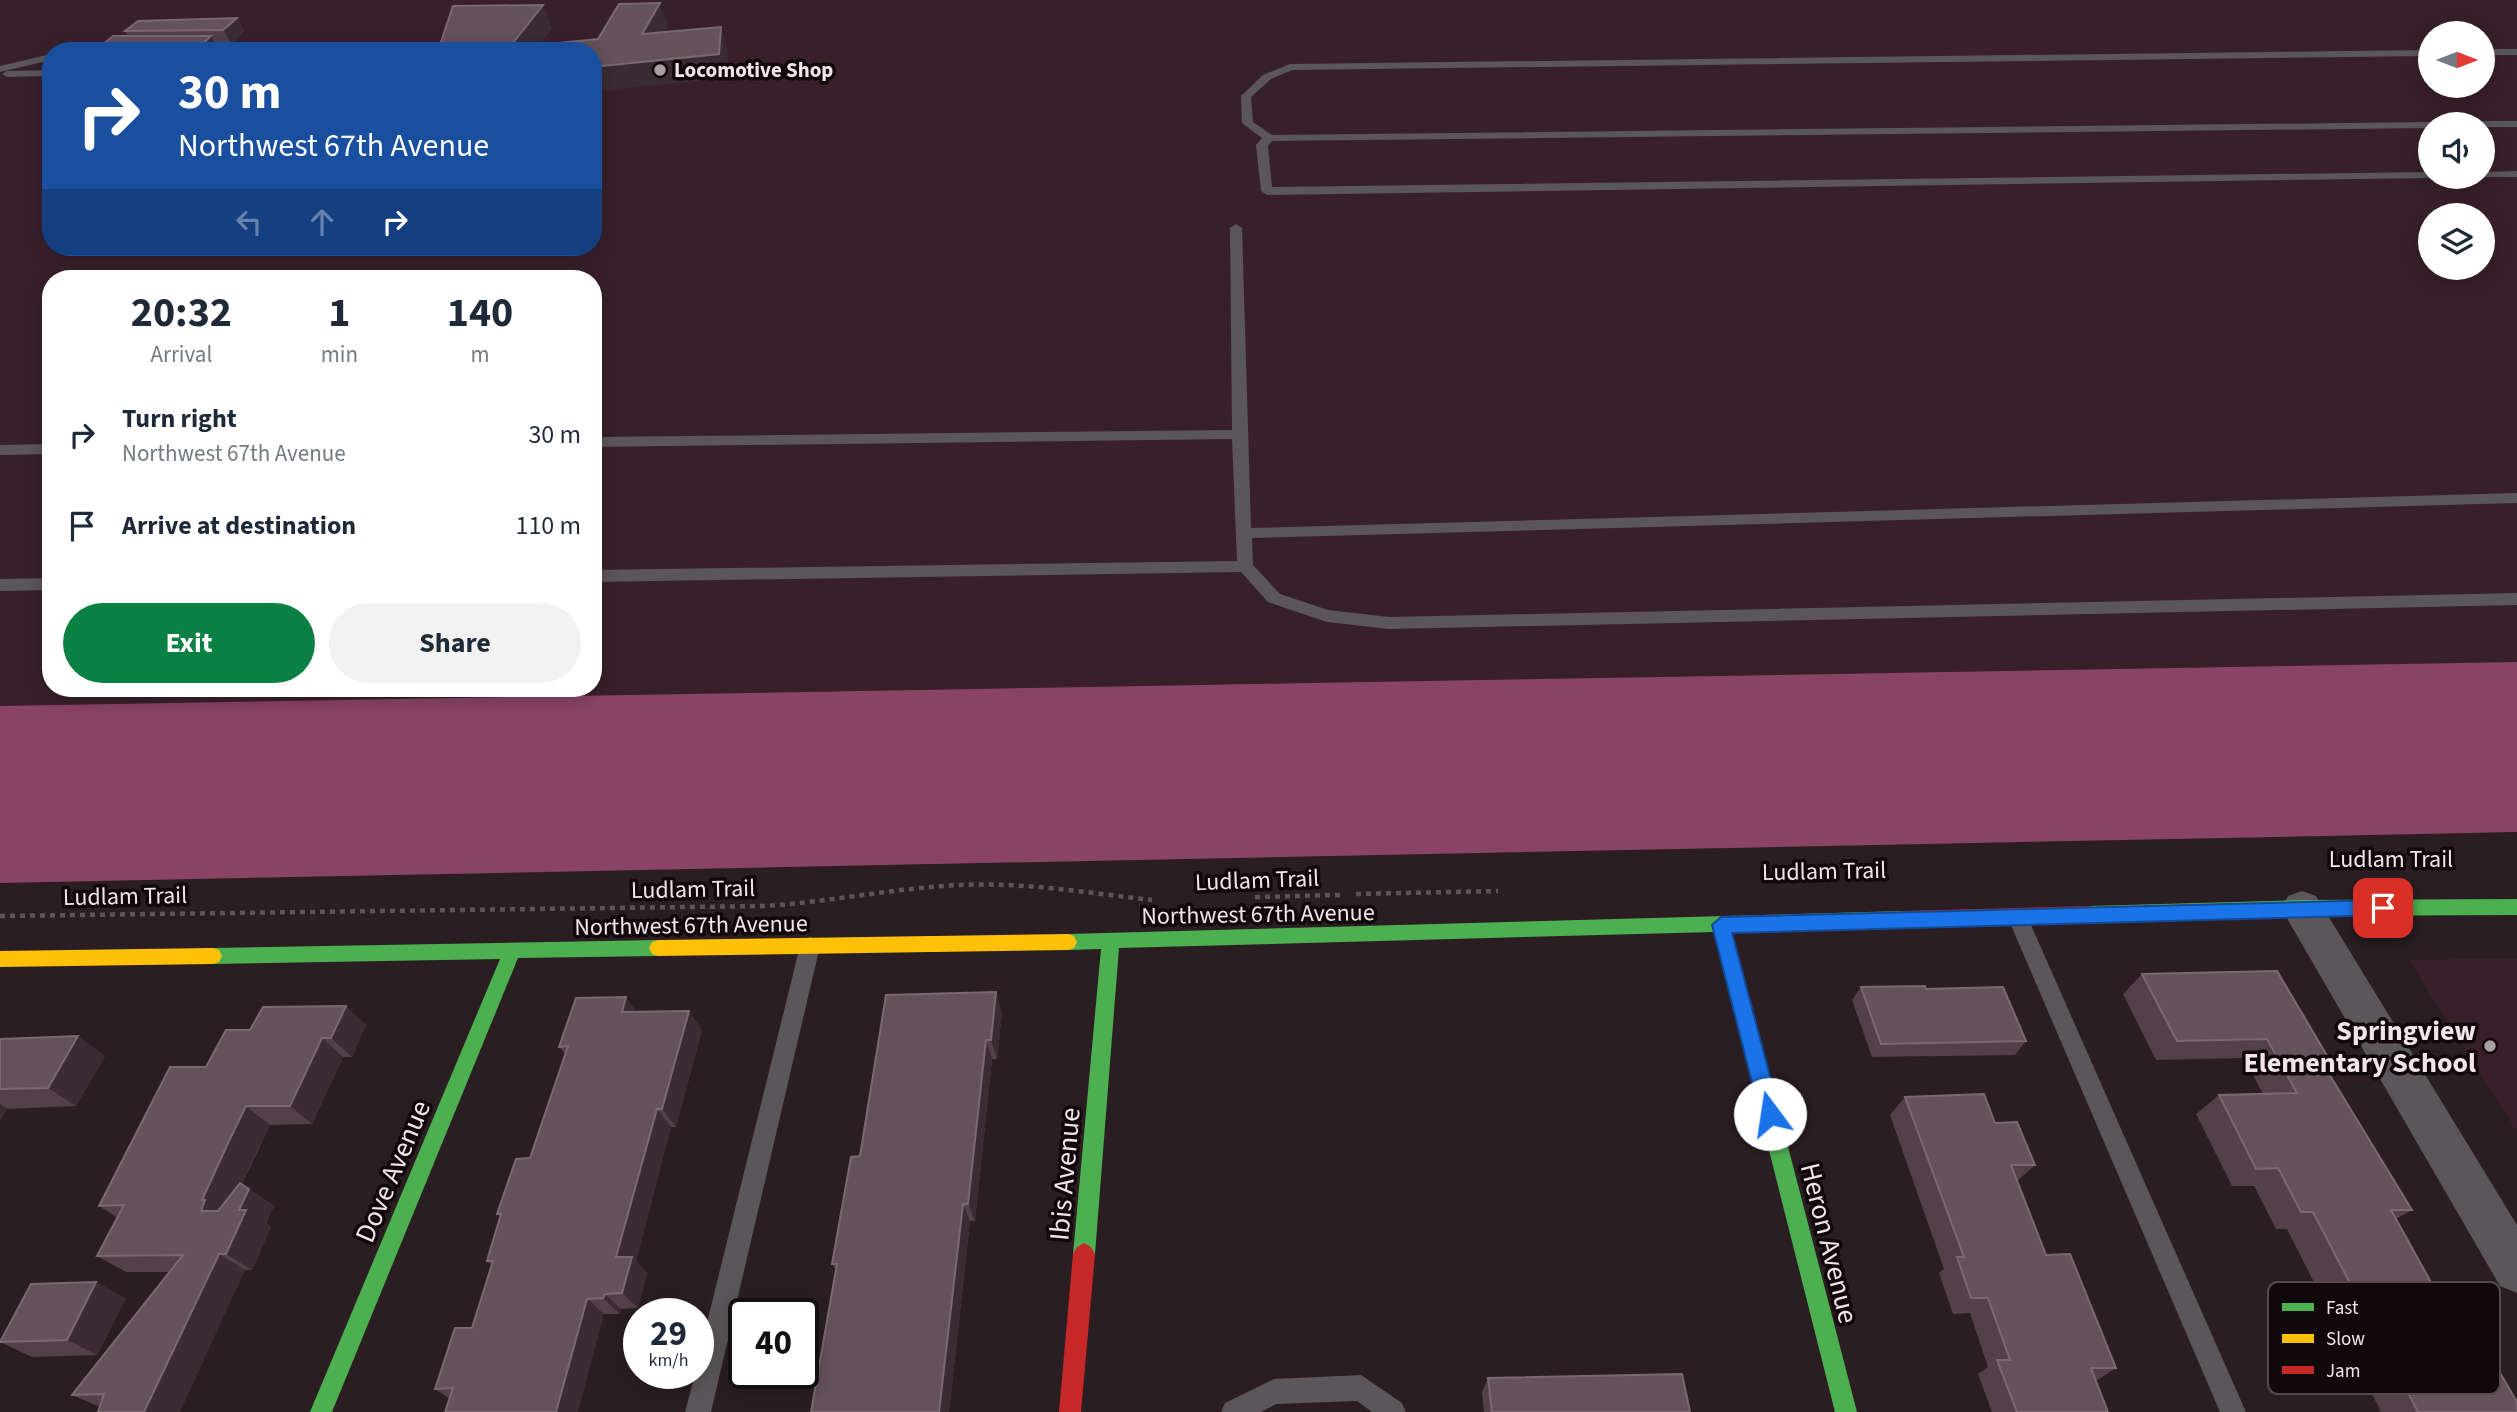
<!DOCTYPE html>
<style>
:root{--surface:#fff;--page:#f2f2f3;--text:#1f2937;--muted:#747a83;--accent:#0b8043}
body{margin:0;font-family:"Source Sans 3",sans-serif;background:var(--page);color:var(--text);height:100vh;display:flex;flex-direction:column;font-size:26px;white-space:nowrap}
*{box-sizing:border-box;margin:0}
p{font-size:23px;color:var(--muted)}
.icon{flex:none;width:38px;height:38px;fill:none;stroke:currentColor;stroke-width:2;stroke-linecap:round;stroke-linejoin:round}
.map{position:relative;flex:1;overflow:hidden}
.sheet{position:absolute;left:42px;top:270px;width:560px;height:427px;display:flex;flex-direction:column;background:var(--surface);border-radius:28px;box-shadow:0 4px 18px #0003}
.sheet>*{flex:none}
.guide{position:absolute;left:42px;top:42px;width:560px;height:214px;border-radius:28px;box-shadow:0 4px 18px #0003;background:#1a4fa0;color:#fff;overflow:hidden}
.needle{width:46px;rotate:90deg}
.fabs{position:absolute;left:2418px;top:21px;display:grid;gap:14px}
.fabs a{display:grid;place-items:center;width:77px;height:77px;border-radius:50%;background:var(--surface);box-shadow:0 4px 18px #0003;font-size:35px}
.speed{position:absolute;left:623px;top:1298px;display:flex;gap:14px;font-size:35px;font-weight:700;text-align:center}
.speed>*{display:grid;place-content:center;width:91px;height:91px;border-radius:50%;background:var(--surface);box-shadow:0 4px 18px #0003;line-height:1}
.speed small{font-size:18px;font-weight:400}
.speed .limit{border:4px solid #111;border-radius:10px;background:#fff;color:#111}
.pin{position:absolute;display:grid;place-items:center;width:60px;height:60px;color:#fff;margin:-30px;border-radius:14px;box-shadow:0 4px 10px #0006}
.me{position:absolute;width:77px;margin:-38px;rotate:346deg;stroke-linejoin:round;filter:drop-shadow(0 0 5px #0008)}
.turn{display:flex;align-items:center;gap:24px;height:147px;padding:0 21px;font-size:32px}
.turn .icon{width:91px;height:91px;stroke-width:2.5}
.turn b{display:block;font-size:49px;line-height:60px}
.lanes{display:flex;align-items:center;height:66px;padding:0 21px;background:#0003;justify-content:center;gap:35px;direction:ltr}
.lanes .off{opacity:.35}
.eta{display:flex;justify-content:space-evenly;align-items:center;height:119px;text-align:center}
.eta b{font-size:42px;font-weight:700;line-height:49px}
.button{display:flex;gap:14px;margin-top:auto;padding:14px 21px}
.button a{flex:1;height:80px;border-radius:42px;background:var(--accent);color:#fff;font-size:28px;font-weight:700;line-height:80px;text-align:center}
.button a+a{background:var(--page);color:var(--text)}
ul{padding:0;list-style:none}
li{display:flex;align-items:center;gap:21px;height:91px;padding:0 21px}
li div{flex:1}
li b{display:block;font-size:26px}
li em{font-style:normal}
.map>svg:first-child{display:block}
.built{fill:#38202a;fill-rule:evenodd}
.water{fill:#894463}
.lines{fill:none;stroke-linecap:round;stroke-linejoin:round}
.path{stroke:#5b5558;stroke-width:4.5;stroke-dasharray:5 5;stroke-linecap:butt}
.lane{fill:#5b5659;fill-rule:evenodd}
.street{fill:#5b5659;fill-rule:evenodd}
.fast{fill:#4caf50;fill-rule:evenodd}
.slow{fill:#ffc107;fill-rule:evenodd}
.jam{fill:#c62828;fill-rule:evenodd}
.wall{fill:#534049}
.shaded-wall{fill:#3b2b33}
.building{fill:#64525a;stroke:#7a6971;stroke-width:2}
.route{fill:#1a73e8;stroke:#114b97;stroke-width:2}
.poi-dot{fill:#ac9fa4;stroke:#10080b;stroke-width:2.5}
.labels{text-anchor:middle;stroke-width:7;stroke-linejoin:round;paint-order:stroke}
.far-poi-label{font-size:21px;font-weight:bold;fill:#f2e4e9;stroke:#10080b;text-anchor:start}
.street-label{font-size:24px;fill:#f2e4e9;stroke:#10080b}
.near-poi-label{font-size:28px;font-weight:bold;fill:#f2e4e9;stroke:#10080b;text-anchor:end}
.near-street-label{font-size:28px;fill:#f2e4e9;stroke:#10080b}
.key{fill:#10080b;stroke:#544a4e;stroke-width:2}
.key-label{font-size:19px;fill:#f2e4e9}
</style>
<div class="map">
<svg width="2517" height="1412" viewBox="0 0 2517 1412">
<rect width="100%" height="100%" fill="#2a1e23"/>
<g class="built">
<path d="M0,0H2517V670L0,751ZM2431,33H2483V86H2431ZM51,51H593V247H51ZM2431,124H2483V177H2431ZM2431,215H2483V268H2431ZM51,278H593V688H51Z"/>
<polygon points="2517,958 2517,1132 2409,960"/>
</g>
<polygon class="water" points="2517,662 2517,832 0,883 0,706"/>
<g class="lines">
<g class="path">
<polyline points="1356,894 1498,891"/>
<polyline points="1255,897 1341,895"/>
<path d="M0,916L764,906C830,902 894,888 960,885C1024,882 1089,893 1152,900"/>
</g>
<g class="lane">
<polygon points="377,45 416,51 190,50 195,47"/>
<rect x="2483" y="49" width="34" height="6"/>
<polygon points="2431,50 2431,56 1292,70 1271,79 1251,97 1253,122 1272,135 2431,122 2436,124 2431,124 2431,128 1272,141 1268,146 1272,187 2431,172 2431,177 2436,177 2431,178 1267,195 1261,191 1256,145 1262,138 1242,123 1241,96 1263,75 1290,64"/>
<polygon points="51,54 51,60 0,72 0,66"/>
<polygon points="51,70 51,76 7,77 2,74 7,71"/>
<polygon points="2483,121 2517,121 2517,127 2483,127 2483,124 2477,124"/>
<polygon points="2517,171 2517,177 2478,177 2483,177 2483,172"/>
<polygon points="1236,224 1242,228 1251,528 2517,493 2517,503 1252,538 1253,565 1280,594 1328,610 1389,617 2517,593 2517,605 1389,629 1327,622 1268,602 1241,572 593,582 593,570 1237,561 1232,439 593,447 593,437 1232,430 1230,228"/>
<polygon points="51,444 51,454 0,455 0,445"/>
<polygon points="51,578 51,590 0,591 0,579"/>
<polygon points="2017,908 2024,910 2027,916 2246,1412 2220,1412 2007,916 2010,910"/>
<polygon points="810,937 817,940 820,946 711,1412 685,1412 695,1374 698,1374 698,1359 800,946 803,940"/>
<polygon points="1361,1375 1402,1403 1406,1412 1372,1412 1357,1401 1276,1404 1261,1412 1221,1412 1225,1403 1274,1379"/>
</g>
<polygon class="street" points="2302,891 2316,896 2517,1225 2517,1293 2500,1286 2288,920 2282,908 2288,896"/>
<g class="fast">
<polygon points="2517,899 2517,915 2302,916 2090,922 2084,919 2081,914 2084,909 2090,906 2302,900"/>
<polygon points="1903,911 1909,914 1912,919 1909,924 1903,927 1732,931 1857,1412 1835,1412 1714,932 1119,948 1095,1254 1091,1261 1084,1265 1077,1261 1073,1254 1101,949 1068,950 1062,948 1059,942 1062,936 1068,934"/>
<polygon points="658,940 664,942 667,948 664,954 658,956 518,958 332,1412 310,1412 500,959 213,964 207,962 204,956 207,950 213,948"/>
</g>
<g class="slow">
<polygon points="1068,934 1074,936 1077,942 1074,948 1068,950 658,956 652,954 649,948 652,942 658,940"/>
<polygon points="213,948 219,950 222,956 219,962 213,964 0,967 0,951"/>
</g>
<g class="jam">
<polygon points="2090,906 2096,909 2099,914 2096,919 2090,922 1903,927 1897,924 1894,919 1897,914 1903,911"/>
<polygon points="1084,1243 1091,1247 1095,1254 1081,1412 1059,1412 1073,1254 1077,1247"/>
</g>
</g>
<g class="wall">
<polygon points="237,18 244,31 231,44 216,44 219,51 95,51 128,36 125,31"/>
<polygon points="2142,974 2332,1064 2326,1069 2412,1210 2396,1219 2432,1284 2422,1290 2449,1339 2517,1412 2381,1412 2352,1354 2330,1354 2305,1303 2320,1294 2287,1229 2276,1229 2254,1186 2232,1186 2196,1114 2219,1095 2263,1094 2244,1058 2156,1060 2123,994"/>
<polygon points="1861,987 2026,1041 2015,1055 1872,1057 1852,1000"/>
<polygon points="626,997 636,1012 702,1030 676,1127 671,1127 636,1261 647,1273 638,1308 621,1309 620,1314 604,1314 449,1398 435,1389 472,1328 492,1265 487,1261 500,1216 497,1214 530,1158 566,1055 559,1047"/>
<polygon points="346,1006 366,1025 352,1057 343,1057 312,1124 270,1125 242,1184 274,1206 266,1223 271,1227 252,1270 245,1270 100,1407 72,1395 170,1272 126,1272 97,1256 118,1218 99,1206 206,1067 250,1030"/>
<polygon points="1002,1012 997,1059 992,1059 975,1221 970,1221 949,1412 811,1412 836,1270 832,1264 860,1156"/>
<polygon points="0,1039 105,1056 76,1106 7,1109 0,1120"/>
<polygon points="1905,1097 1995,1123 2035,1165 2017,1181 2046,1255 2116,1368 2096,1381 2108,1412 1992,1412 1978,1374 1988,1367 1970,1313 1953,1314 1939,1273 1944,1269 1890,1115"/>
<polygon points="126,1298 97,1355 32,1357 0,1342"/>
<polygon points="1488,1378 1690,1412 1484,1412 1482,1392"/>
</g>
<g class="shaded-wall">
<polygon points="660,3 668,26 650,59 642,34"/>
<polygon points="543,5 552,29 535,51 509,48"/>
<polygon points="237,18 244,31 231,44 223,30"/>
<polygon points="721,27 728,51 727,78 593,92 593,67"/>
<polygon points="211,36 219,51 195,51"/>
<polygon points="996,992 1002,1012 997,1059 991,1040"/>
<polygon points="626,997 640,1017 622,1012"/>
<polygon points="346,1006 366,1025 352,1057 331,1038"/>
<polygon points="689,1011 702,1030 676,1127 662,1109"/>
<polygon points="78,1036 105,1056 76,1106 48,1088"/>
<polygon points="322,1038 343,1057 312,1124 290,1106"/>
<polygon points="986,1040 992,1059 975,1221 968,1204"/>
<polygon points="0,1104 7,1109 0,1120"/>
<polygon points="246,1106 270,1125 253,1159 228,1215 201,1211 202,1200 229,1141"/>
<polygon points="657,1109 671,1127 636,1261 647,1273 638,1308 622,1293 616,1257"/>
<polygon points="249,1189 274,1206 266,1223 271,1227 252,1270 226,1254 239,1210"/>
<polygon points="963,1204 970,1221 949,1412 939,1412"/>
<polygon points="219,1254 245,1270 180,1412 144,1412"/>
<polygon points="96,1282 126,1298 97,1355 67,1340"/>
<polygon points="605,1294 621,1309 620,1314 603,1298"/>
<polygon points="587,1299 604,1314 578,1412 556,1412"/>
</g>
<g class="building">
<polygon points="660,3 642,34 721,27 719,54 593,67 593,51 438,51 453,6 543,5 509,48 598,39 619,4"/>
<polygon points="237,18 223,30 125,31 138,21"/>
<polygon points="113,36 211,36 195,51 95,51"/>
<polygon points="2277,971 2332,1064 2323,1064 2412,1210 2391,1210 2432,1284 2419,1285 2449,1339 2480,1338 2517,1402 2517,1412 2418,1412 2381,1340 2359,1340 2332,1288 2352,1287 2313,1212 2301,1212 2278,1168 2256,1169 2219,1095 2297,1093 2267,1039 2177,1041 2142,974"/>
<polygon points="1925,986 1926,989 2003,987 2026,1041 1881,1044 1861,987"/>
<polygon points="996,992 991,1040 986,1040 968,1204 963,1204 939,1412 811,1412 837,1264 832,1264 851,1157 860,1156 886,995"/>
<polygon points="626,997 622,1012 689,1011 662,1109 657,1109 616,1257 632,1257 622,1293 605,1294 603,1298 587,1299 556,1412 445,1412 453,1388 435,1389 455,1328 472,1328 493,1261 487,1261 501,1214 497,1214 516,1159 530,1158 568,1046 559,1047 576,998"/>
<polygon points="346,1006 331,1038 322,1038 290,1106 246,1106 229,1141 202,1200 205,1200 201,1211 218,1211 240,1183 249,1189 239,1210 246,1210 226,1254 219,1254 144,1412 98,1412 104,1394 72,1395 183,1255 97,1256 124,1205 99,1206 170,1067 206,1067 226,1030 250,1030 263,1007"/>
<polygon points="78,1036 48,1088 0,1089 0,1039"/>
<polygon points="1984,1094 1995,1123 2017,1122 2035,1165 2011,1165 2046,1255 2070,1254 2116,1368 2091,1368 2108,1412 2017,1412 1997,1360 2010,1360 1988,1298 1971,1298 1957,1257 1964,1257 1905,1097"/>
<polygon points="96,1282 67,1340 0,1342 31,1284"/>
<polygon points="1682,1374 1690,1412 1492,1412 1488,1378"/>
</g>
<polygon class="route" points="2383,900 2392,908 2383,915 1732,933 1780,1114 1777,1121 1770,1124 1763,1121 1760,1114 1712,925 1721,917"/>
<g class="poi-dot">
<circle cx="660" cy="70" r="7"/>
<circle cx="2490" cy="1046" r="7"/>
</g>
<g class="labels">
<g class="far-poi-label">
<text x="674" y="77">Locomotive Shop</text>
</g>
<g class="street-label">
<text x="2391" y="867">Ludlam Trail</text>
<text transform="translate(1824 871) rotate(-1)" y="8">Ludlam Trail</text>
<text transform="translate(1257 880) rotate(-2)" y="8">Ludlam Trail</text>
<text transform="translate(693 889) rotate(-1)" y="8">Ludlam Trail</text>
<text transform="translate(125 896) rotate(-1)" y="8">Ludlam Trail</text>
<text transform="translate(1258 914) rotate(-1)" y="8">Northwest 67th Avenue</text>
<text transform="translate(691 925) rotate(-1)" y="8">Northwest 67th Avenue</text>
</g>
<g class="near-poi-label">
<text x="2476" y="1040">Springview<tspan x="2476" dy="32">Elementary School</tspan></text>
</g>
<g class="near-street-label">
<text transform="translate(392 1171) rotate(-67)" y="10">Dove Avenue</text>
<text transform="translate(1064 1174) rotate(-85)" y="10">Ibis Avenue</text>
<text transform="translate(1830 1243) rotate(76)" y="10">Heron Avenue</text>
</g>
</g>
<rect x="2268" y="1282" width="232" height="112" rx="10" class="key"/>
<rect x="2282" y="1303" width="32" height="8" fill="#4caf50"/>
<rect x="2282" y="1334" width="32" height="9" fill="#ffc107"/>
<rect x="2282" y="1366" width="32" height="8" fill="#c62828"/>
<g class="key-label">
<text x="2326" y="1314">Fast</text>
<text x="2326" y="1345">Slow</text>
<text x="2326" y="1377">Jam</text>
</g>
</svg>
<div class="fabs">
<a><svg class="needle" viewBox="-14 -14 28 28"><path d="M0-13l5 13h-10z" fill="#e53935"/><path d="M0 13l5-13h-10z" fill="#747a83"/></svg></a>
<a><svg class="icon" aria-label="sound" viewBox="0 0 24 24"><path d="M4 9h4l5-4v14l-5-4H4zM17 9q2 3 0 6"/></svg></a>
<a><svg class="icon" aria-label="layers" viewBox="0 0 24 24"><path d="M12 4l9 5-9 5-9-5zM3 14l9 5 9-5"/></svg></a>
</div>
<div class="speed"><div>29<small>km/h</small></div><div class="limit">40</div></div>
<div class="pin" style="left:2383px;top:908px;background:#d93025"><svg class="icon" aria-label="arrive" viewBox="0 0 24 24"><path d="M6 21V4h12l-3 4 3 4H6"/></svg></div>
<svg class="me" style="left:1770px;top:1114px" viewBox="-20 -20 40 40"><circle r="19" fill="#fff"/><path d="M0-13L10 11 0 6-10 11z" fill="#1a73e8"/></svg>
<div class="guide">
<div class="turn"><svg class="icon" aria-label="right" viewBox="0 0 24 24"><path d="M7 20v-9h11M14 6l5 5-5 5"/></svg><div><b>30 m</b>Northwest 67th Avenue</div></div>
<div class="lanes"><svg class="icon off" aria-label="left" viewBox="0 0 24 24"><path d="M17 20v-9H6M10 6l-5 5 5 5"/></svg><svg class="icon off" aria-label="ahead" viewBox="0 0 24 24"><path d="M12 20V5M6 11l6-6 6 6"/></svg><svg class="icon" aria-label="right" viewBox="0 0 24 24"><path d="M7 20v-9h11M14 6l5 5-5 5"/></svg></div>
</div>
<section class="sheet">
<div class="eta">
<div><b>20:32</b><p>Arrival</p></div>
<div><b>1</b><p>min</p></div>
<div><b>140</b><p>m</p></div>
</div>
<ul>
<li><svg class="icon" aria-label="right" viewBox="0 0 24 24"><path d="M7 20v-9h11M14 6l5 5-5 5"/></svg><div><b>Turn right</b><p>Northwest 67th Avenue</p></div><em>30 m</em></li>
<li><svg class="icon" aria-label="arrive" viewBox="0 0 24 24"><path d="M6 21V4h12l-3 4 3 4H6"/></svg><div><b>Arrive at destination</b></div><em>110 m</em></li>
</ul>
<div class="button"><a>Exit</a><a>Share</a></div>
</section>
</div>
